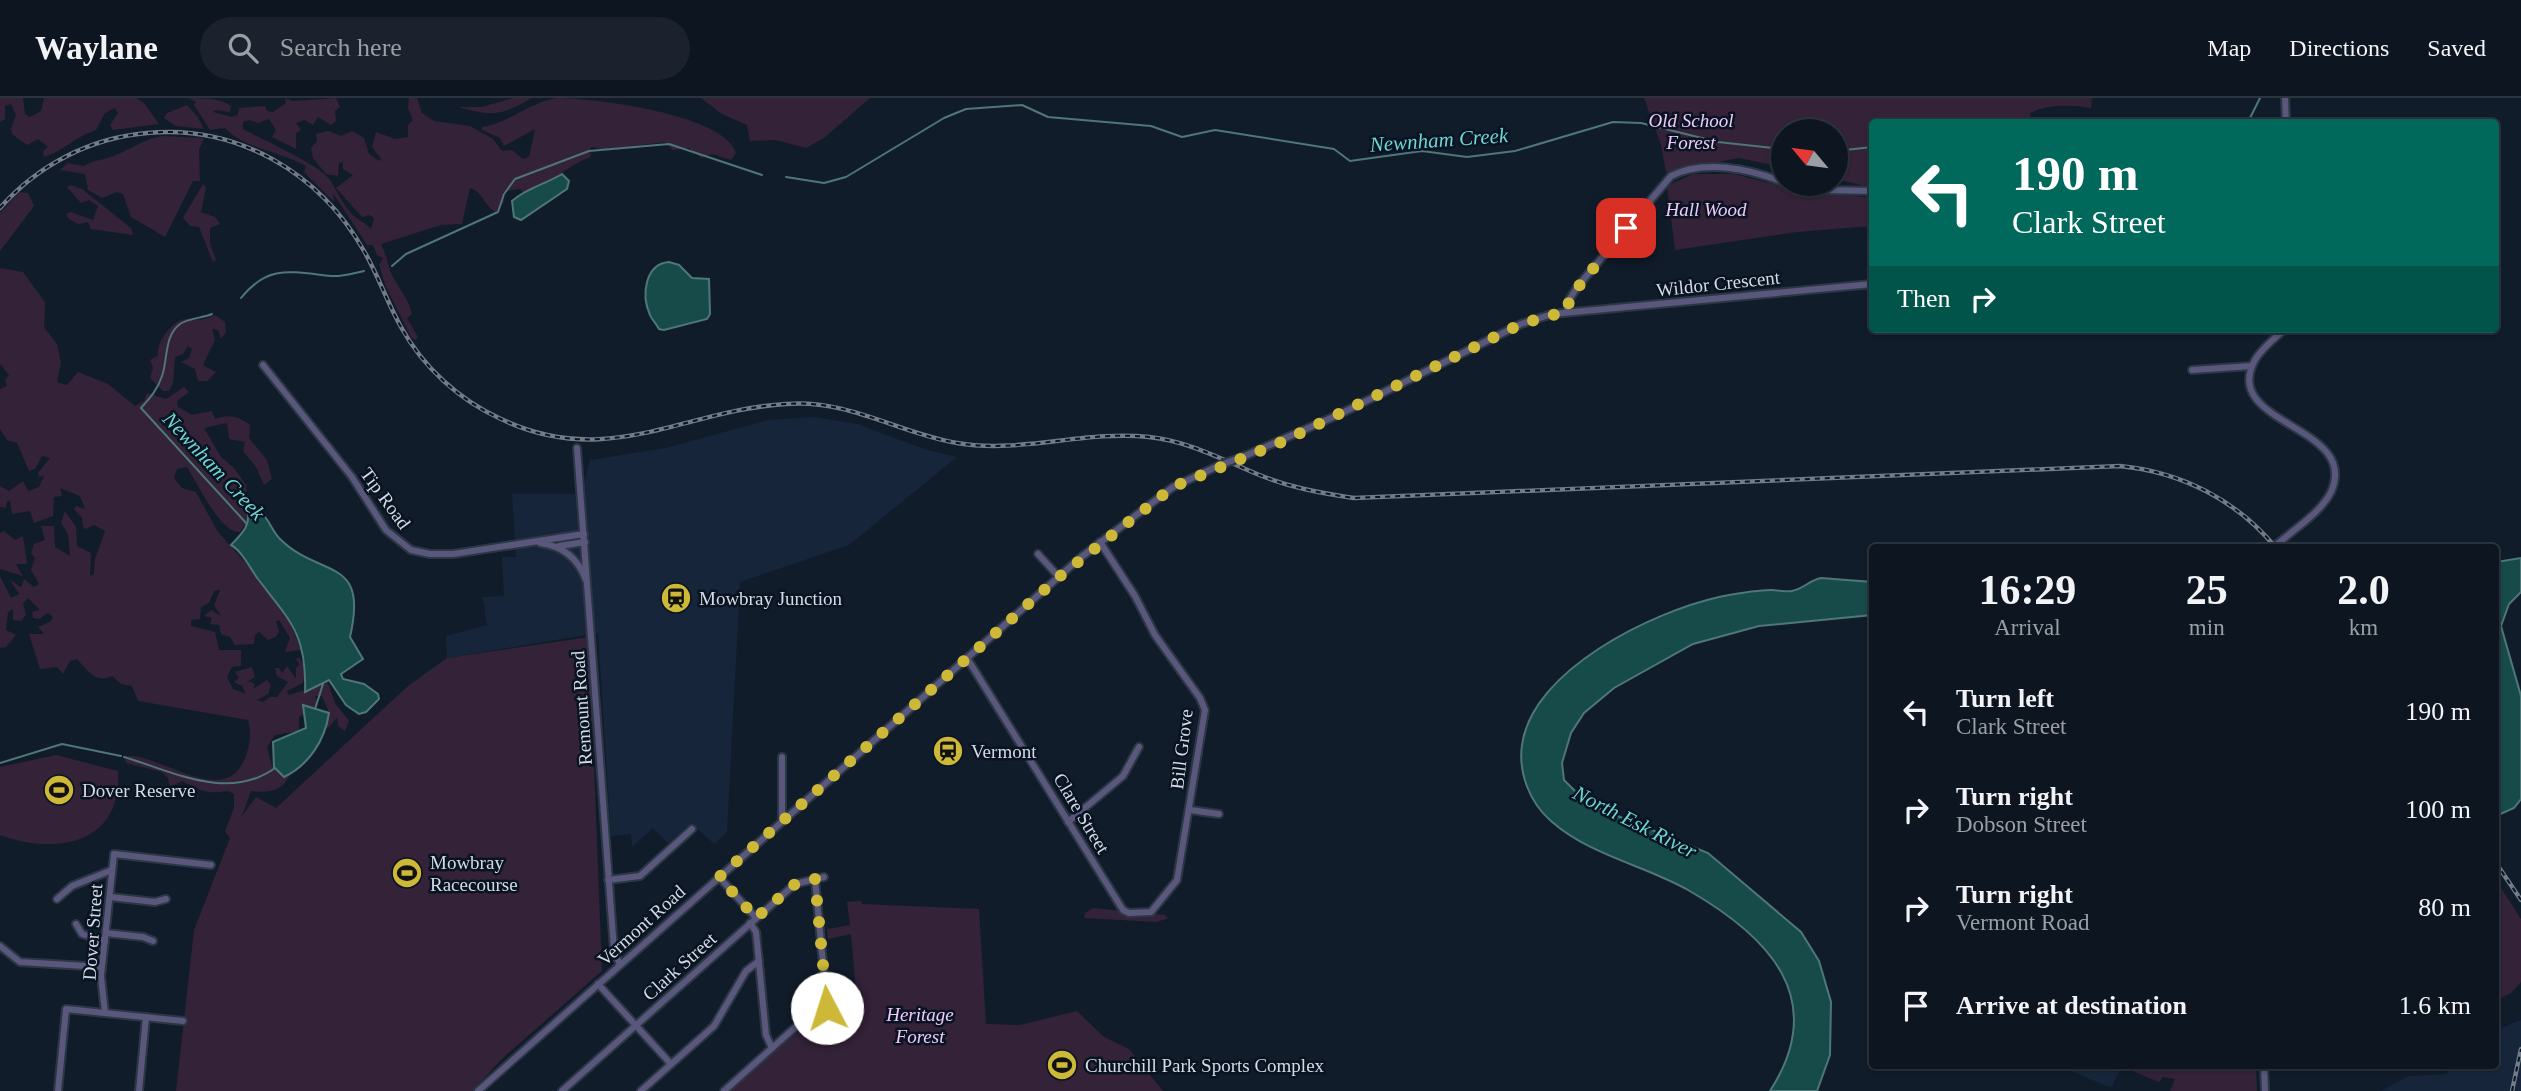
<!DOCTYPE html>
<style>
:root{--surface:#0d1520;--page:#1b222d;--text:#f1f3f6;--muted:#9a9fa5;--line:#2d343e}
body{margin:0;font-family:Georgia,serif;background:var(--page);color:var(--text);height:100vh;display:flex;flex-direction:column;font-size:26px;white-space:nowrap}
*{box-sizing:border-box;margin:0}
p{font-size:23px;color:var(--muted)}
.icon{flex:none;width:38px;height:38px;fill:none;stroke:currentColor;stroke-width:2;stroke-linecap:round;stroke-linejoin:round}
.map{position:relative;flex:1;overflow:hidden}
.sheet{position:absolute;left:1869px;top:446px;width:630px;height:525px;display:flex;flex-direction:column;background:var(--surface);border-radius:7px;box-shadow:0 2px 5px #0004,0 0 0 2px var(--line)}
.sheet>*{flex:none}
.guide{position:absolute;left:1869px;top:21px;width:630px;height:214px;border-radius:7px;box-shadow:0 2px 5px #0004,0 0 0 2px var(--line);background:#00695c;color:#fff;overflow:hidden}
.needle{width:46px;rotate:299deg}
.buttons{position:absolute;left:1771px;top:21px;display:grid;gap:14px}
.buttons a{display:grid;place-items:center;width:77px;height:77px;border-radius:50%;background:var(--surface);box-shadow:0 2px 5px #0004,0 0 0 2px var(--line);font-size:35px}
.pin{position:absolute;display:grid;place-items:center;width:60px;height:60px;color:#fff;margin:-30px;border-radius:14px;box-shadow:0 4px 10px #0006}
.me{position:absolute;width:77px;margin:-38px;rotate:355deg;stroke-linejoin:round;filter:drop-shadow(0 0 5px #0008)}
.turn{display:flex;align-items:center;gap:24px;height:147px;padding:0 28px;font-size:32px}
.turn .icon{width:91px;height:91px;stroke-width:2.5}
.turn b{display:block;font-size:49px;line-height:60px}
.then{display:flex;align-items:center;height:66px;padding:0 28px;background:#0003;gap:14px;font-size:26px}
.eta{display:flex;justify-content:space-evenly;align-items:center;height:119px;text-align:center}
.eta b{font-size:42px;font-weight:700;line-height:49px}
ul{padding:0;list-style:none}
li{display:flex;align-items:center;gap:21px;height:98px;padding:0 28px}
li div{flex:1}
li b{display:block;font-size:26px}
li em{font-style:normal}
header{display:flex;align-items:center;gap:42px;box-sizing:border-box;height:98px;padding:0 35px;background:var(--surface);border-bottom:2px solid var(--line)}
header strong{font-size:33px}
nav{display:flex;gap:38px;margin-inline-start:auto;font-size:24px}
.search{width:490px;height:63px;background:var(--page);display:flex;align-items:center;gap:18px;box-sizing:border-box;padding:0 24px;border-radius:38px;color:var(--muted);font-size:26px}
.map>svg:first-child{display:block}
.built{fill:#162539}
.green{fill:#332238}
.water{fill:#164b4a;stroke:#4f7678;stroke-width:2}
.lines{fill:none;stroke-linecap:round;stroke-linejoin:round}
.stream{stroke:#4f7678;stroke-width:2}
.minor-casing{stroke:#2c3745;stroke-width:10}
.minor{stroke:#59577b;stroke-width:6}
.rail-casing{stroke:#727b88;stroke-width:4.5}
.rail{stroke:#091321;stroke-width:2;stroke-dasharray:5;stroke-linecap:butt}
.minor-bridge-casing{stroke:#2c3745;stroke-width:10;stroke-linecap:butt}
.minor-bridge{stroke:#59577b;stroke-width:6}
.route{stroke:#ceb837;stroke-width:12;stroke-dasharray:0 21.6}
.labels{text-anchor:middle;stroke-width:5;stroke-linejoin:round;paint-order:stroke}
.park-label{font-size:19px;font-style:italic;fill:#f0cafc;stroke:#091321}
.street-label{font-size:19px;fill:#d3dbe5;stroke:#091321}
.poi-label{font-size:19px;fill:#d3dbe5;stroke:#091321;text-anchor:start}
.water-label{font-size:21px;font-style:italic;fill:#6dd7d4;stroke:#091321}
</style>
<header>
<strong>Waylane</strong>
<div class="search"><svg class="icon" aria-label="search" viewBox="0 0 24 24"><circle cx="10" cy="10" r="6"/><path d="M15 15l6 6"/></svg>Search here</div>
<nav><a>Map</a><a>Directions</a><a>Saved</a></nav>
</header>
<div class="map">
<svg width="2521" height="993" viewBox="0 0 2521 993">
<rect width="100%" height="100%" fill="#111c2b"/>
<g class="built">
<polygon points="815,319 857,326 924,351 957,359 849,447 740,484 727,734 714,746 699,732 687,728 668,745 653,730 632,749 631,736 611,738 598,535 447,560 446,538 487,527 483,499 504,498 502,459 516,459 512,396 575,396 578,432 587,429 585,381 590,362 666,350 768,322"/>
<polygon points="2521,922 2521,993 2381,993 2409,978 2447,976 2448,968 2496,968 2496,932"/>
<polygon points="2059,968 2122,968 2111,990"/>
</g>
<g class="green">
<path d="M0,0H23L25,16L30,19L41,13L44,0H136L144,5L159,26L113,32L110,27L118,15L115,10L105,15L96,32C76,38 64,53 44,59L43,53L48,49L38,41L27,47L12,36L11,30L16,17L11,6L5,8V21L0,24Z"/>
<path d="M189,0C204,0 219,0 231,8L230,14L214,12L213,14L232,19L238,17L239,10L265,8L267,13L273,14L286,5L285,0L293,3L336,0L340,9L335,13L336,23L331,27L318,19L313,27L304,22L296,25L301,32L296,35V51L272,39L276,32L269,21L258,25L249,22L243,24V31C261,41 321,67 331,83C338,95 344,109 354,118C359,123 366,125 371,131L374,120L369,117L362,119L336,90L353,77L343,71V64L339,65L338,78L326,76L313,60L311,50L317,43L316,36L328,33L341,38L352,33L364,40L369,56L379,63L381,61L372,49L376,34L395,41L408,39V27L413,22L408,10L409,0H417L422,15L434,23L470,28L493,41L502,53L512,52L523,61L529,59L535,31L504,48L500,40L482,32V29C509,25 530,4 557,0C593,0 725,16 736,55L731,62L712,56L701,60L689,50L673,52L664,44L605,52L592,49L590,51L591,59C565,68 551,87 525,97L520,91L503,94L504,104L496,114C485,109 482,93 470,90L462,126L441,127L381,146C386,156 387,163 390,172C395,187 409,199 412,216L407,220L418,239L415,242L411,239L386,189L379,167L383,160L377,157L373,147H367L333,95L334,104L304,74L306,68C282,54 242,50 225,30L210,32L194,7L196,4Z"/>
<path d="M513,0H532C503,17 491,19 459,9H482Z"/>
<polygon points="701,0 870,0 824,40 806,50 776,42 750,43 747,27 722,16"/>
<path d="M1644,0H2092L2091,10C2070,7 2050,6 2030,15L2031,24H1872V85L1864,88L1836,81V33H1783V69L1739,60L1666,74L1661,47Z"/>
<polygon points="187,7 197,18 204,31 176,28 164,20 167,15"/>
<path d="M162,38L204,40L199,52L200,83H193L165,139L131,119L123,96L117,94L102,100L88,92L85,76L60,72L68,65L84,68C93,62 100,63 110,59C129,53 141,42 162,38Z"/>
<polygon points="1693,76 1734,76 1800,93 1864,99 1872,97 1872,128 1797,134 1675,152 1667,88"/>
<polygon points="203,86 206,90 201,114 215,119 220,126 210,130 210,146 216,162 213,164 199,129 190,128 183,120"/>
<polygon points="71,87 82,91 131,130 133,137 91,131 88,124 78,126 69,121 66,116 70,114 93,122 98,108 89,102 81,105 67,89"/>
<polygon points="19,94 28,95 34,108 0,153 0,115"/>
<path d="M0,170L23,174L45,204L44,229L57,246L61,265L57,284L67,287L78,274L108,286L135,308L144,303L147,295L166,301L184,289L189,294L177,303L178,309L192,317L212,313L215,321C228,316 239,318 250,327L249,340L267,362L272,381L264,387L256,369L243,353L245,344L229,341L227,325L204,330L221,359L234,370L246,387L249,421L240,434C221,436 197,385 187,369L177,371L174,380L182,390L196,394L218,434L263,484L289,523L301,552L285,554L290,540L279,522L276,524L279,533L276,539L268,542L259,534L255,537L254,546L235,547L230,539L221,536L219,527L210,526L212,520L204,518L211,512L221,518L214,507L220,492L214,493L209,505L201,509L200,521L191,522V528L215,534L219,552H241V568L232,569L227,579L233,591L246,596L242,588L234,584L239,580L235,574L252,569L255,579L248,583L255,586L253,591L267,582L271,587L268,596L257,602L263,604L270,599H277L288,584L277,578L275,570H279L282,575L287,568L296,581V570L300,567L296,561L299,559L305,569L303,585L287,593L289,597L328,585L335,605L349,623L345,633L338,628L337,620L328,630L323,632L321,628L328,612L322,598H315L318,607L299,619V633L275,637L267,649L272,668L284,671L290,676C283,694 268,695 251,693L242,718L256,699L276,710L408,588L447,560L589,539L602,873L504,959L472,993H176L194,832L230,740L225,733L234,710V696L228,693C204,696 204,694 182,683L170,689L168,680L162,674L126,665L125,658C157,653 225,713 245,660C250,648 252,634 248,622L138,603L132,588L121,586L112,578C95,586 88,573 77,561L70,563L63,576L57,569L40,571L29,536H44L38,529L50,524L53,519L48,515L39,521L33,520L32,514L40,512L28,500L23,506L26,517L21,523L13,522V511L8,514L6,532L16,537L6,549L0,550V478L11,500L19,496L10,482L21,489L24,481L34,489L39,486L31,472L35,460L31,455L34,446L45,442L41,428H54L55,449L70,458L68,436L61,425L65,413L76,429L77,448L91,455L90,478L94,476L95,461L105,433L94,427L86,431L83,429L82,420L74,411L76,408L85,411L80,398L60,390L62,398L54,399L53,418L34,425L30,413L12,416L10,403H7L6,410L0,409V388L9,393L23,383L28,393L39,389L44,378L39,379L38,375L50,360L42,358L35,371L29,373L17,345L7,342L0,331V291L7,288L5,282L9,277L0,266Z"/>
<path d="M215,217L225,224L226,234L221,241L218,232L212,231L215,242L203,267L216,274L207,283H198L195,271L181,264L189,260L192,251L188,248L183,256L175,259L173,285L169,293H163L150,280L153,270L150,262L158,258C157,251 160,244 164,238C186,208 190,230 215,217Z"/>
<polygon points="4,433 15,442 23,438 27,466 16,466 23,478 0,471 0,435"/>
<path d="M56,657L118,673C123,746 56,758 0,737V669Z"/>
<polygon points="2496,782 2521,821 2521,884 2511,895 2496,902"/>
<path d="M861,803L862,806L979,811L986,926L1020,927L1077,913L1104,939L1129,951L1163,993H731C770,958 806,919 857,905L851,836L828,841L827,831L850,827L847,804Z"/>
<polygon points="1093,810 1165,817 1168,820 1157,824 1084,820 1085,815"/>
<polygon points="2137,968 2256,968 2257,993 2170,993 2175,981 2163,979 2159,984 2130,972"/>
</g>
<g class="water">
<path d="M562,76L569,83L567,91L521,122L514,119L512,103C526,90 546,86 562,76Z"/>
<path d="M669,164L679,167L692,180L709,181L710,216L707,221L664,232L659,231C656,225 652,222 650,217C641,197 645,166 669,164Z"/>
<path d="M251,410C269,415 269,430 280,441C320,481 369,457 350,539L363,561L341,576L343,581L364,586L378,596L379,601L366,614L359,616L346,607L329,582L305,594C307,536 290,523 258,481C250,470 242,453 231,447C239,438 252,428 247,413Z"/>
<polygon points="2521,460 2521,494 2509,506 2501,528 2521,598 2521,701 2514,710 2496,718 2496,464"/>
<path d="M1821,480L1872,484V517L1759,528L1693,546L1614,590L1584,615L1571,635L1562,665L1564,682L1579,697L1596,709L1708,755L1801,834L1819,863L1831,904L1830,957L1817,993H1770C1830,900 1768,838 1688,792C1644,767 1589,757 1551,723C1530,705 1518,675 1522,647C1532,572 1652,514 1719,499C1735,496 1755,492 1771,492C1778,492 1786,494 1792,493C1803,491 1810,482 1821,480Z"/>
<path d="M303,607L329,615C325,642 309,667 284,679L274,669L273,644L306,630Z"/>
</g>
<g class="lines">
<g class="stream">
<polyline points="2119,24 2144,21 2153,24"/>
<polyline points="2248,24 2260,0"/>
<polyline points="1836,53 1872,49"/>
<polyline points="786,79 824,85 846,79 944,20 966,11 1022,7 1048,19 1151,28 1182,39 1215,32 1334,51 1350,63 1422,53 1467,59 1515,53 1613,24 1641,25 1718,44 1783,51"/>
<polyline points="392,168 406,156 498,114 504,96 515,81 589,53 669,46 762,77"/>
<path d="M241,200C268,166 292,174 331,178C342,179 354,175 364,173"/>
<path d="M212,216C203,220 189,220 180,226C164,238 168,261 162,278C158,291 150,300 141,310L247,426"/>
<polyline points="315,611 323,586"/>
<path d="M124,659C172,673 228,704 275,670"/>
<polyline points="0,665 62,646 121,658"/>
</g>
<g class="minor-casing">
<g id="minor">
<polyline points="2285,0 2286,24"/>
<polyline points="1790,86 1824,92 1872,93"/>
<path d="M1567,213L1569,202L1578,188L1671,78C1704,61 1750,71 1783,84"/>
<polyline points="263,267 352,379 386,432 411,452 430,456 453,456 584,436"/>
<polyline points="2192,272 2252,268"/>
<polyline points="577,350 614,852 620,867"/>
<polyline points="1247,357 1340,316 1521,226 1552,216 1872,186"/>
<path d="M540,445C563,448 578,460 586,482"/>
<polyline points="559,448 585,444"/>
<path d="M2273,450C2291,433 2320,416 2331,394C2361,327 2219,327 2255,262C2262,250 2275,240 2285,231"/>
<polyline points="1038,456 1059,479"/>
<polyline points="967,560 1123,812 1129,815 1151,814 1177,782 1205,612 1200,600 1155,537 1135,498 1100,444"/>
<polyline points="1190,712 1219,716"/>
<polyline points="782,722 782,659"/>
<polyline points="1068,724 1123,678 1139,649"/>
<polyline points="719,779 756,820"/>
<polyline points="815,781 827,908 824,915"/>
<polyline points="608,782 640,778 692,731"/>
<polyline points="110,799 155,804 166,801"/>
<polyline points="57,801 72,788 112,772"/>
<polyline points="750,825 756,834 766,937 772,950"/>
<polyline points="76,826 82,836 105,843"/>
<polyline points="106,835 143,839 153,843"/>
<polyline points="0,848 20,864 102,869"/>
<polyline points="598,886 671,966"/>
<polyline points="105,915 101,878 114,756 211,767"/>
<polyline points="824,915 837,940"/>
<polyline points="2264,968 2265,993"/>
<polyline points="58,993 66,911 183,923"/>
<polyline points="139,993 146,919"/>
<polyline points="478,993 1080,460 1173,389 1218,368"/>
<polyline points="562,993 795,786 824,779"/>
<polyline points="641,993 714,928 746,873 759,863"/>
<polyline points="724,993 800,925 824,915"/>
</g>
</g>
<use href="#minor" class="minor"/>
<g class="rail-casing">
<g id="rail">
<path d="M0,110C38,67 90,40 147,35C237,26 320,75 364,153C378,177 387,204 401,229C423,269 459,302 501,321C608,372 683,312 786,306C849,301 898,335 957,345C1021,356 1085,332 1149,339C1188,343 1221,361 1257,376C1288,389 1320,395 1354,400L2120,368C2181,374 2237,402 2276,450"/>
<polyline points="2496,765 2521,802"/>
<polyline points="2512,993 2521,951"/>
</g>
</g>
<use href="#rail" class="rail"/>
<g class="minor-bridge-casing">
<polyline id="minor-bridge" points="1218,368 1247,357"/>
</g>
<use href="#minor-bridge" class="minor-bridge"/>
</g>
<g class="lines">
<polyline class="route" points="827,910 815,781 795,786 756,820 719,779 1059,479 1173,389 1284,343 1521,226 1567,213 1570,199 1626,130"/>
</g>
<defs>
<g id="station-disc" transform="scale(1.575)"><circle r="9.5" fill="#ceb837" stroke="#091321"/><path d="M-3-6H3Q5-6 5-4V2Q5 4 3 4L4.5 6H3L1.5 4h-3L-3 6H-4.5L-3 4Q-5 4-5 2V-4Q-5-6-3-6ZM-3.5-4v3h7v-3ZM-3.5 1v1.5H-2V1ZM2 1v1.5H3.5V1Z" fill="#111"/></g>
<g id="stadium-disc" transform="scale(1.575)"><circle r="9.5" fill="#ceb837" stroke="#091321"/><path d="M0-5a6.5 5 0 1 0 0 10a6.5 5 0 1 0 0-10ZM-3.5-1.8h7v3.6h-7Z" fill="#111"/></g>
</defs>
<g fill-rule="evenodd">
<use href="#station-disc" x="676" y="500"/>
<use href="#station-disc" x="948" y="653"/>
<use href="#stadium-disc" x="59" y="692"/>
<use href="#stadium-disc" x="407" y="775"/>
<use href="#stadium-disc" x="1062" y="967"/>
</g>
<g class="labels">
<g class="park-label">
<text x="1691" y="29">Old School<tspan x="1691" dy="22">Forest</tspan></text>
<text x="1706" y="118">Hall Wood</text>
<text x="920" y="923">Heritage<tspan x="920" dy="22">Forest</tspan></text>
</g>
<g class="street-label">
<text transform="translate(1718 185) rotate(-6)" y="7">Wildor Crescent</text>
<text transform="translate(386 400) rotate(54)" y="7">Tip Road</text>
<text transform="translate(581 610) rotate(-94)" y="7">Remount Road</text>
<text transform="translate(1181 651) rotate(-83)" y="7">Bill Grove</text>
<text transform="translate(1082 715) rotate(59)" y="7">Clare Street</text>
<text transform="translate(641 827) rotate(-42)" y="7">Vermont Road</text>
<text transform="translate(92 834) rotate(-86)" y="7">Dover Street</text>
<text transform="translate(679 868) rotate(-42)" y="7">Clark Street</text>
</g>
<g class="poi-label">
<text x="699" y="507">Mowbray Junction</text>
<text x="971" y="660">Vermont</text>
<text x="82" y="699">Dover Reserve</text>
<text x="430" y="771">Mowbray<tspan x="430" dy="22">Racecourse</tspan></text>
<text x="1085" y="974">Churchill Park Sports Complex</text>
</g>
<g class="water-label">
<text transform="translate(1439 42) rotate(-4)" y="7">Newnham Creek</text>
<text transform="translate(214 368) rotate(47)" y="7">Newnham Creek</text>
<text transform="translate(1635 724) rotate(27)" y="7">North Esk River</text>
</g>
</g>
</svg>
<div class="buttons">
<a><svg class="needle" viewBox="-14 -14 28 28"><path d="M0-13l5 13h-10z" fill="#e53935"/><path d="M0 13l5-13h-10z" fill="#9a9fa5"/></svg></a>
</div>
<div class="pin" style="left:1626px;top:130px;background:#d93025"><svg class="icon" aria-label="arrive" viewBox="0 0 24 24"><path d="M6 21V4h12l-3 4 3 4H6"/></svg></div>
<svg class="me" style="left:827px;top:910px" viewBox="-20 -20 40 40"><circle r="19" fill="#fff"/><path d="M0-13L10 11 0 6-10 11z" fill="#ceb837"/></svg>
<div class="guide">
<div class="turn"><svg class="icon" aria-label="left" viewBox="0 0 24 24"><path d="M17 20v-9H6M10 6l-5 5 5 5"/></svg><div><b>190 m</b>Clark Street</div></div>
<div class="then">Then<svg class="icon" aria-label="right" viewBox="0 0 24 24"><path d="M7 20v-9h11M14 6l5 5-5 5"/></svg></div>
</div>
<section class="sheet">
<div class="eta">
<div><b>16:29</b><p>Arrival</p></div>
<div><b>25</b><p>min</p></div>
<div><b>2.0</b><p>km</p></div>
</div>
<ul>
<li><svg class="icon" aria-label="left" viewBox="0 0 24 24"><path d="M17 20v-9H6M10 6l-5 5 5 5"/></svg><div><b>Turn left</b><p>Clark Street</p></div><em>190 m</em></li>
<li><svg class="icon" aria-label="right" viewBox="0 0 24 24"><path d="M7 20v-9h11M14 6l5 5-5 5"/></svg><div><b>Turn right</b><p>Dobson Street</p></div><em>100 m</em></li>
<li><svg class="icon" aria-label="right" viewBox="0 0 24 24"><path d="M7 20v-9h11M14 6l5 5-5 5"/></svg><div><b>Turn right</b><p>Vermont Road</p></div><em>80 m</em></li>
<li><svg class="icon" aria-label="arrive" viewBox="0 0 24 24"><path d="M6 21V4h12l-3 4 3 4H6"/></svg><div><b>Arrive at destination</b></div><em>1.6 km</em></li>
</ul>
</section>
</div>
